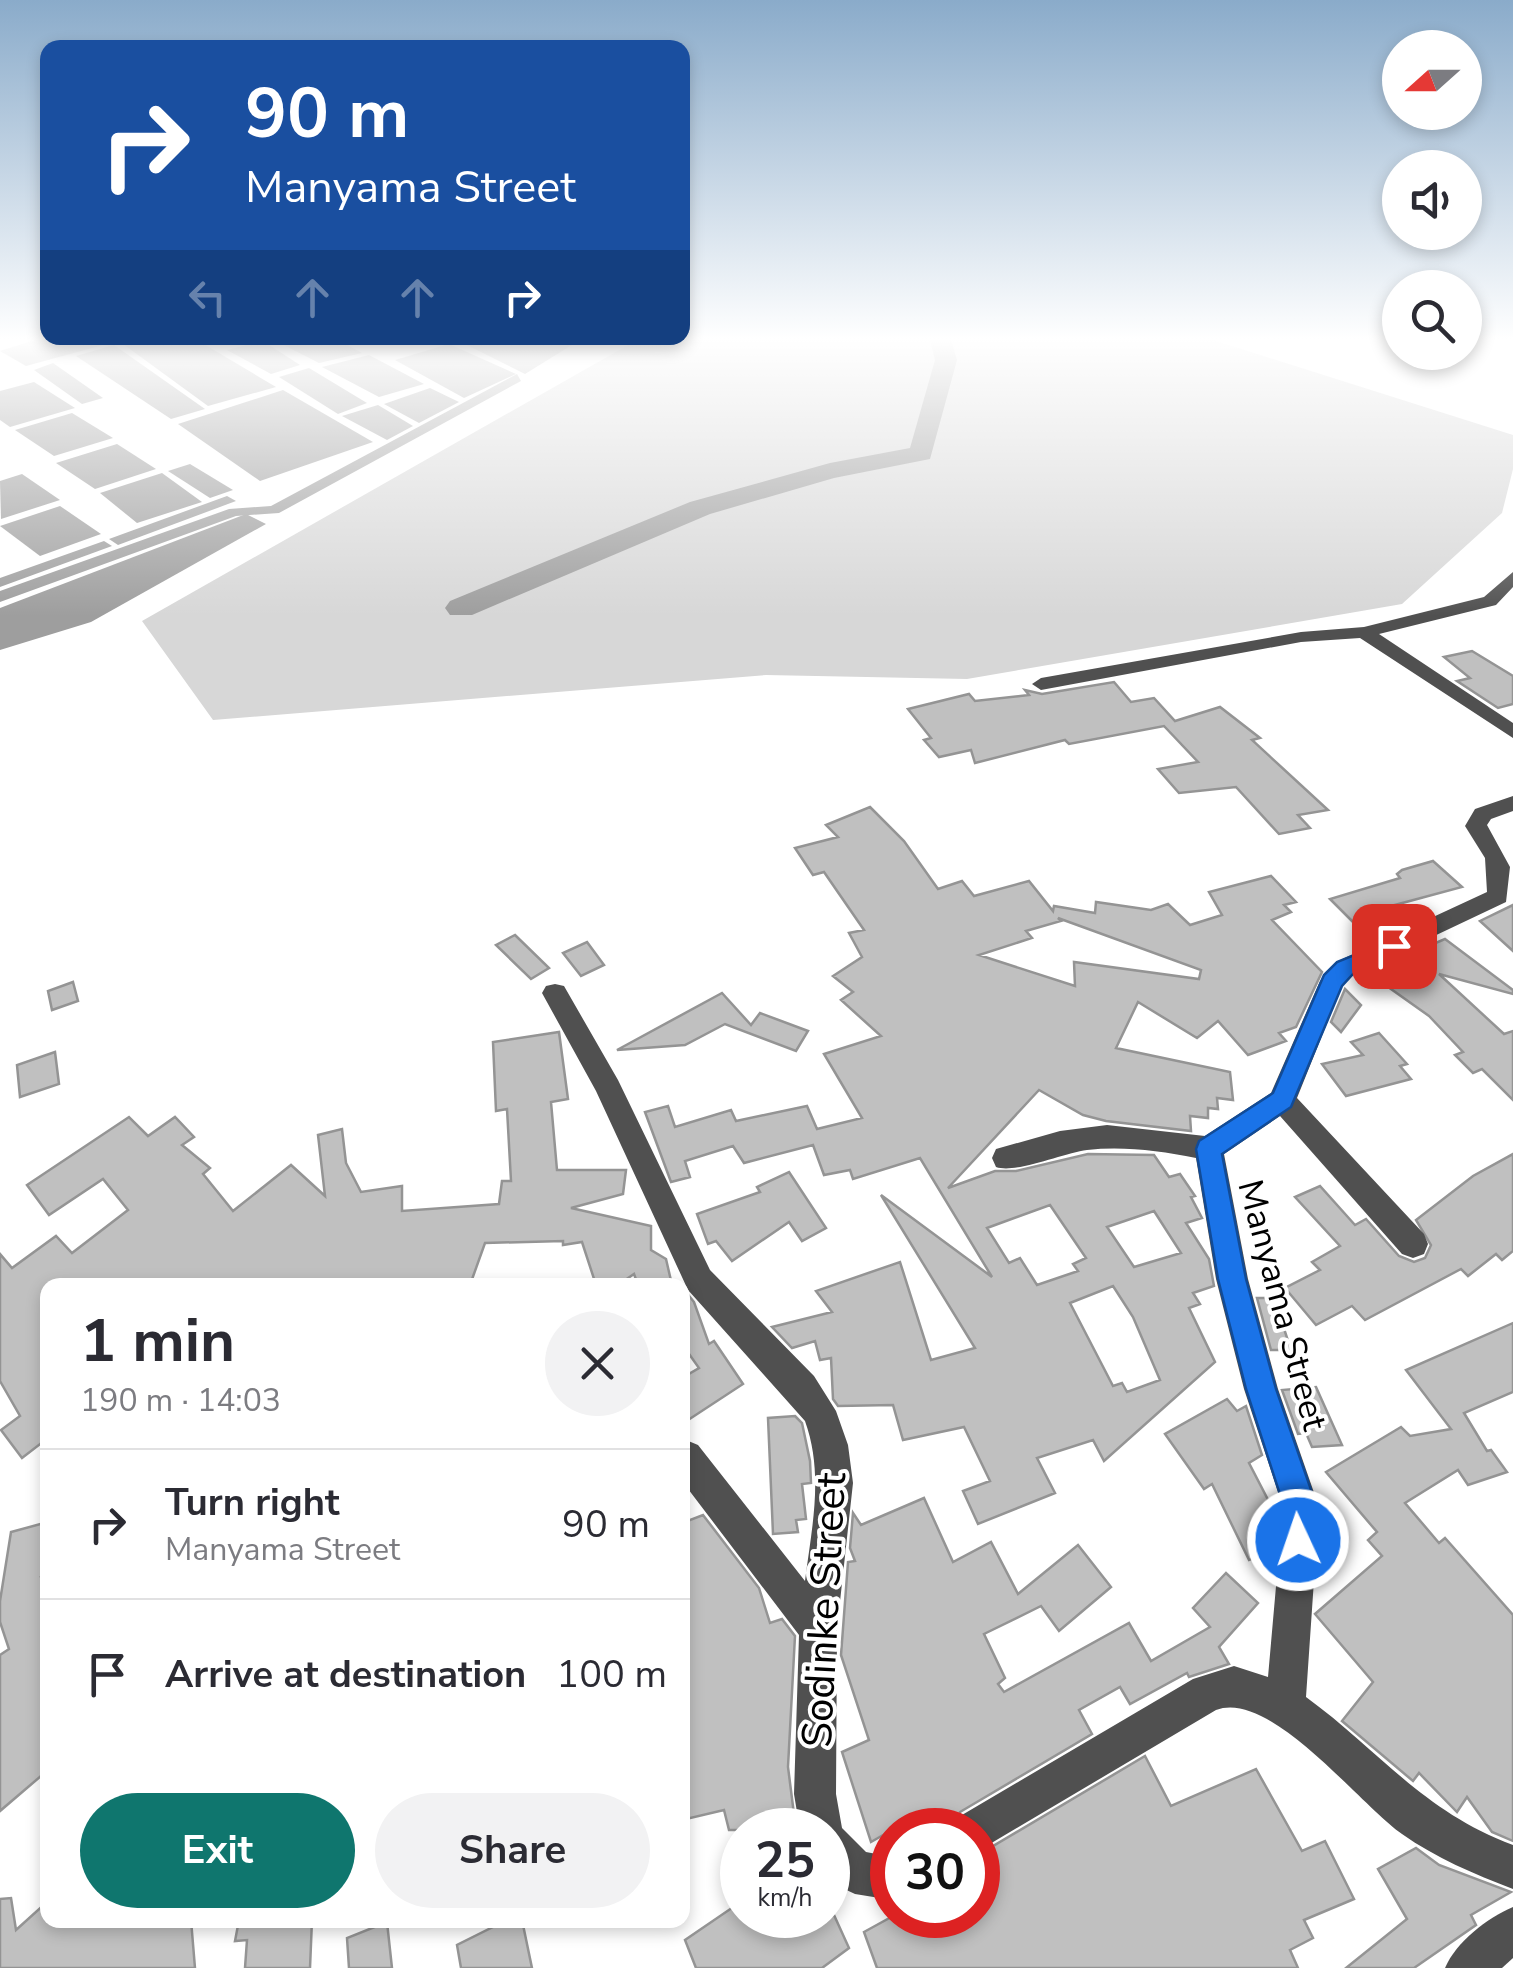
<!DOCTYPE html>
<meta charset="utf-8">
<style>
:root{--surface:#fff;--page:#f2f2f3;--text:#2b2b33;--muted:#7c7c81;--line:#e1e1e2;--accent:#0f766e}
body{margin:0;font-family:"Nunito Sans",sans-serif;background:var(--page);color:var(--text);height:100vh;display:flex;flex-direction:column;font-size:38px;white-space:nowrap}
*{box-sizing:border-box;margin:0}
p{font-size:32px;color:var(--muted)}
.icon{flex:none;width:55px;height:55px;fill:none;stroke:currentColor;stroke-width:2;stroke-linecap:round;stroke-linejoin:round}
.map{position:relative;flex:1;overflow:hidden}
.sheet{position:absolute;left:40px;top:1278px;width:650px;height:650px;display:flex;flex-direction:column;background:var(--surface);border-radius:20px;box-shadow:0 5px 15px #0003}
.sheet>*{flex:none}
.hud{position:absolute;left:40px;top:40px;width:650px;height:305px;border-radius:20px;box-shadow:0 5px 15px #0003;background:#1a4fa0;color:#fff;overflow:hidden}
.needle{width:65px;rotate:249deg}
.fabs{position:absolute;left:1382px;top:30px;display:grid;gap:20px}
.fabs a{display:grid;place-items:center;width:100px;height:100px;border-radius:50%;background:var(--surface);box-shadow:0 5px 15px #0003;font-size:50px}
.speed{position:absolute;left:720px;top:1808px;display:flex;gap:20px;font-size:50px;font-weight:700;text-align:center}
.speed>*{display:grid;place-content:center;width:130px;height:130px;border-radius:50%;background:var(--surface);box-shadow:0 5px 15px #0003;line-height:1}
.speed small{font-size:25px;font-weight:400}
.speed .limit{border:15px solid #d22;background:#fff;color:#111}
.pin{position:absolute;display:grid;place-items:center;width:85px;height:85px;color:#fff;margin:-42px;border-radius:20px;box-shadow:0 5px 15px #0006}
.me{position:absolute;width:110px;margin:-55px;rotate:357deg;stroke-linejoin:round;filter:drop-shadow(0 0 8px #0008)}
.turn{display:flex;align-items:center;gap:35px;height:210px;padding:0 40px;font-size:45px}
.turn .icon{width:130px;height:130px;stroke-width:2.5}
.turn b{display:block;font-size:70px;line-height:85px}
.lanes{display:flex;align-items:center;height:95px;padding:0 40px;background:#0003;justify-content:center;gap:50px;direction:ltr}
.lanes .off{opacity:.35}
.round{display:grid;place-items:center;flex:none;width:105px;height:105px;border-radius:52px;background:var(--page)}
.head{display:flex;align-items:center;justify-content:space-between;height:170px;padding:0 40px}
h1{font-size:60px;font-weight:700;line-height:75px}
.primary-button{display:flex;gap:20px;margin-top:auto;padding:20px 40px}
.primary-button a{flex:1;height:115px;border-radius:60px;background:var(--accent);color:#fff;font-size:40px;font-weight:700;line-height:115px;text-align:center}
.primary-button a+a{background:var(--page);color:var(--text)}
ul{padding:0;list-style:none}
li{display:flex;align-items:center;gap:30px;height:150px;padding:0 40px;border-top:2px solid var(--line)}
li div{flex:1}
li b{display:block;font-size:38px}
li em{font-style:normal}
.map>svg:first-child{display:block}
.green{fill:#d7d7d7}
.water{fill:#9e9e9e}
.lines{fill:none;stroke-linecap:round;stroke-linejoin:round}
.canal{fill:#9e9e9e;fill-rule:evenodd}
.river{fill:#9e9e9e;fill-rule:evenodd}
.building{fill:#c0c0c0;stroke:#949494;stroke-width:2.5;fill-rule:evenodd}
.minor{fill:#505050;fill-rule:evenodd}
.route{fill:#1a73e8;stroke:#114b97;stroke-width:2.5}
.labels{text-anchor:middle;stroke-width:8;stroke-linejoin:round;paint-order:stroke}
.street-label{font-size:35px;fill:#000;stroke:#fff}
.near-street-label{font-size:42px;fill:#000;stroke:#fff}
</style>
<div class="map">
<svg width="1513" height="1968" viewBox="0 0 1513 1968">
<rect width="100%" height="100%" fill="#fff"/>
<polygon class="green" points="637,340 1213,340 1513,435 1513,469 1502,513 1402,604 967,679 766,675 213,720 142,621"/>
<g class="water">
<polygon points="35,340 110,340 114,342 26,366 0,351"/>
<polygon points="135,340 197,340 276,387 208,406 123,344"/>
<polygon points="274,340 338,340 362,353 319,363"/>
<polygon points="457,340 580,340 525,374"/>
<polygon points="263,341 300,365 271,374 227,350"/>
<polygon points="449,344 516,374 464,398 395,360"/>
<polygon points="114,345 205,409 171,419 76,356"/>
<polygon points="369,355 424,384 379,397 322,367"/>
<polygon points="53,363 103,398 82,404 34,370"/>
<polygon points="309,368 367,403 338,414 279,377"/>
<polygon points="34,382 75,408 10,427 0,420 0,391"/>
<polygon points="430,388 459,402 419,423 384,404"/>
<polygon points="283,390 373,442 260,481 178,424"/>
<polygon points="378,405 413,426 387,440 342,416"/>
<polygon points="72,413 113,438 54,456 15,430"/>
<polygon points="117,444 156,469 95,489 56,463"/>
<polygon points="190,464 233,490 210,498 168,471"/>
<polygon points="162,473 202,502 137,523 100,493"/>
<polygon points="22,474 60,500 1,519 0,481"/>
<polygon points="227,496 236,501 118,545 109,539"/>
<polygon points="60,506 101,534 40,556 0,526"/>
<polygon points="246,514 266,524 91,622 0,650 0,608"/>
<polygon points="104,541 112,546 0,587 0,578"/>
</g>
<g class="lines">
<polygon class="canal" points="517,374 521,381 279,513 236,516 0,602 0,591 229,509 271,506"/>
<polygon class="river" points="930,340 951,340 957,360 930,459 834,478 710,514 472,615 450,615 445,608 450,601 690,502 830,463 910,448 935,360"/>
</g>
<g class="building">
<polygon points="1472,651 1513,676 1513,704 1498,708 1457,681 1470,678 1444,657"/>
<polygon points="1114,682 1131,702 1154,698 1175,721 1220,707 1260,738 1252,740 1328,810 1298,815 1310,828 1279,834 1236,787 1179,793 1158,769 1198,762 1164,726 1069,744 1065,740 975,763 971,750 939,757 924,740 931,738 908,709 969,694 975,701 1029,695 1025,690 1042,694"/>
<path d="M870,807L904,841L938,889L962,881L974,896L1029,881L1053,911L1054,906L1095,913L1096,902L1151,910L1168,904L1190,925L1222,915L1209,892L1271,876L1296,902L1284,905L1291,912L1272,920L1322,972L1296,1027L1279,1033L1286,1041L1248,1055L1218,1021L1197,1038L1138,1002L1116,1048L1230,1072L1233,1100L1217,1098L1218,1109L1208,1108V1118L1190,1116L1191,1131L1106,1121L1083,1115L1039,1090L948,1188L995,1171H1016L1088,1154L1154,1155L1169,1177L1180,1174L1195,1196L1191,1197L1202,1218L1186,1223L1209,1259L1214,1286L1193,1293L1200,1304L1189,1308L1215,1362L1104,1461L1093,1440L1037,1458L1055,1493L978,1524L963,1491L990,1481L964,1427L903,1440L893,1405L838,1406L833,1399L831,1358L820,1360L815,1341L792,1348L772,1327L832,1312L816,1291L900,1262L931,1360L975,1348L881,1195L992,1277L920,1158L853,1179L850,1170L824,1175L813,1145L744,1163L733,1146L685,1161L690,1177L671,1182L645,1112L668,1106L675,1127L731,1110L736,1121L807,1106L817,1129L862,1118L824,1054L881,1036L841,1000L853,992L833,976L862,957L849,933L864,930L824,872L813,875L795,848L838,837L826,825ZM1058,918L1201,970L1199,979L1074,962L1075,986L979,955L1032,938L1026,931L1061,921ZM1050,1205L1086,1258L1073,1264L1078,1271L1037,1285L1020,1258L1009,1263L987,1228ZM1154,1211L1181,1253L1134,1267L1107,1227ZM1113,1286L1133,1317L1160,1380L1127,1392L1122,1383L1113,1386L1070,1303Z"/>
<polygon points="1433,861 1462,887 1395,905 1402,912 1355,924 1330,899 1400,878 1397,874 1402,870"/>
<polygon points="1513,905 1513,951 1480,921"/>
<polygon points="515,935 549,968 531,979 496,945"/>
<polygon points="1445,939 1513,990 1513,994 1439,974 1504,1034 1513,1031 1513,1100 1482,1069 1473,1073 1455,1055 1463,1052 1429,1016 1367,972"/>
<polygon points="587,942 604,965 581,976 563,953"/>
<polygon points="73,982 78,1001 52,1010 48,991"/>
<polygon points="1345,989 1361,1005 1341,1032 1331,1022"/>
<polygon points="722,993 751,1025 760,1013 808,1031 796,1051 725,1024 685,1045 617,1050"/>
<polygon points="559,1032 568,1099 551,1102 557,1170 626,1170 623,1194 571,1208 651,1226 651,1250 666,1259 672,1285 638,1285 634,1274 618,1285 596,1285 582,1242 563,1245 563,1241 485,1243 470,1285 48,1285 48,1438 22,1458 1,1430 20,1416 0,1381 0,1254 12,1268 56,1236 72,1253 128,1210 103,1179 49,1215 27,1185 129,1117 148,1136 175,1117 194,1137 182,1145 210,1168 203,1174 233,1211 291,1165 325,1196 318,1135 342,1129 346,1163 361,1192 402,1186 402,1211 499,1204 502,1181 511,1181 507,1109 496,1111 493,1042"/>
<polygon points="1379,1033 1407,1064 1400,1066 1411,1079 1346,1096 1322,1064 1363,1055 1351,1042"/>
<polygon points="55,1052 59,1084 20,1097 17,1065"/>
<polygon points="1513,1154 1513,1251 1502,1260 1496,1254 1468,1276 1461,1269 1365,1320 1352,1306 1316,1325 1285,1288 1320,1270 1312,1262 1340,1246 1295,1197 1320,1186 1355,1225 1366,1219 1399,1256 1414,1262 1425,1258 1431,1245 1416,1220 1473,1176"/>
<polygon points="789,1172 826,1228 802,1241 789,1222 732,1261 716,1241 708,1244 697,1214 760,1192 757,1187"/>
<polygon points="682,1287 694,1302 709,1344 714,1341 743,1384 682,1424 682,1378 699,1368 682,1344"/>
<polygon points="1257,1298 1274,1298 1291,1350 1271,1350"/>
<polygon points="1513,1323 1513,1392 1464,1413 1487,1451 1491,1450 1507,1472 1468,1485 1458,1470 1405,1503 1439,1543 1445,1538 1513,1615 1513,1841 1492,1832 1467,1797 1457,1812 1419,1773 1413,1781 1342,1721 1373,1682 1315,1614 1382,1556 1368,1540 1377,1532 1326,1472 1401,1427 1410,1436 1451,1429 1406,1370"/>
<polygon points="1316,1387 1342,1445 1312,1447 1306,1433 1298,1434 1282,1390"/>
<polygon points="1227,1399 1237,1411 1246,1406 1262,1455 1249,1463 1278,1519 1255,1525 1270,1552 1249,1560 1212,1484 1204,1489 1165,1434"/>
<polygon points="795,1416 802,1423 810,1461 811,1483 802,1484 806,1519 796,1520 798,1532 773,1534 768,1418"/>
<polygon points="924,1498 953,1562 991,1542 1018,1594 1078,1545 1111,1587 1059,1631 1041,1606 984,1634 1005,1678 998,1684 1004,1692 1129,1623 1151,1661 1210,1627 1193,1608 1226,1573 1258,1603 1219,1647 1229,1664 1189,1677 1187,1673 1130,1704 1120,1687 1079,1710 1092,1734 960,1812 953,1830 892,1830 871,1842 842,1752 869,1740 841,1655 848,1562 855,1561 850,1548 853,1513 861,1525"/>
<polygon points="703,1515 759,1588 770,1623 782,1619 795,1636 788,1767 796,1830 729,1830 724,1810 682,1820 682,1713 688,1711 682,1675 682,1523"/>
<polygon points="48,1522 48,1575 41,1577 48,1595 48,1770 0,1811 0,1655 9,1649 0,1622 0,1601 11,1532"/>
<polygon points="1145,1756 1171,1806 1256,1769 1302,1851 1325,1841 1354,1899 1304,1920 1313,1938 1290,1950 1298,1968 877,1968 864,1932 895,1915 978,1915 978,1855"/>
<polygon points="1416,1848 1439,1865 1511,1892 1471,1915 1476,1925 1414,1968 1346,1968 1407,1919 1378,1869"/>
<polygon points="11,1898 16,1930 48,1901 48,1920 191,1920 195,1968 0,1968 0,1899"/>
<polygon points="742,1901 742,1915 834,1915 849,1948 822,1968 696,1968 685,1940"/>
<polygon points="239,1920 312,1920 310,1968 245,1968 247,1940 235,1941"/>
<polygon points="507,1920 522,1920 532,1968 461,1968 457,1945"/>
<polygon points="387,1922 392,1968 349,1968 347,1938"/>
</g>
<g class="lines">
<g class="minor">
<polygon points="1513,572 1513,587 1496,605 1379,634 1513,723 1513,738 1360,638 1301,642 1041,690 1032,684 1041,678 1301,632 1364,627 1484,597"/>
<path d="M1513,796V811L1491,819L1487,825L1510,867L1506,902L1354,974L1342,986L1297,1098L1424,1234L1428,1244L1424,1254L1413,1258L1402,1254L1280,1116L1224,1154L1248,1279L1278,1389L1319,1507L1306,1697C1380,1751 1422,1811 1513,1845V1889C1474,1874 1436,1858 1402,1834C1359,1804 1270,1689 1216,1710L978,1851V1830H956L962,1815L1193,1679L1234,1666L1268,1677L1283,1507L1244,1389L1216,1279L1196,1158C1160,1151 1124,1146 1087,1150C1063,1153 1016,1174 996,1167L992,1158L996,1149L1060,1131L1107,1125L1205,1136L1271,1093L1320,981L1336,962L1487,892L1485,858L1465,826L1475,809Z"/>
<path d="M555,984L564,986L618,1080L710,1270L814,1376L836,1411L848,1445L853,1483L837,1629L836,1794L842,1828L866,1852L892,1857V1900L855,1894L840,1887L828,1874V1830H800L794,1794L799,1635L682,1481V1441L686,1440L698,1445L805,1581C812,1526 824,1474 805,1421L688,1290L596,1091L542,993L546,986Z"/>
<path d="M1513,1907V1958L1502,1968H1445C1456,1942 1487,1918 1513,1907Z"/>
</g>
</g>
<linearGradient id="sky" x2="0" y2="1"><stop stop-color="#8aabca"/><stop offset="0.55" stop-color="#fff"/><stop offset="1" stop-color="#fff" stop-opacity="0"/></linearGradient>
<rect width="1513" height="616" fill="url(#sky)"/>
<polygon class="route" points="1394,939 1405,946 1401,952 1353,974 1342,986 1291,1107 1222,1154 1246,1279 1276,1389 1317,1507 1310,1552 1298,1557 1286,1552 1281,1540 1284,1507 1246,1389 1218,1279 1196,1149 1199,1141 1273,1093 1324,975 1337,962"/>
<g class="labels">
<g class="street-label">
<text transform="translate(1283 1305) rotate(75)" y="12">Manyama Street</text>
</g>
<g class="near-street-label">
<text transform="translate(823 1610) rotate(-87)" y="15">Sodinke Street</text>
</g>
</g>
</svg>
<div class="fabs">
<a><svg class="needle" viewBox="-14 -14 28 28"><path d="M0-13l5 13h-10z" fill="#e53935"/><path d="M0 13l5-13h-10z" fill="#7c7c81"/></svg></a>
<a><svg class="icon" aria-label="sound" viewBox="0 0 24 24"><path d="M4 9h4l5-4v14l-5-4H4zM17 9q2 3 0 6"/></svg></a>
<a><svg class="icon" aria-label="search" viewBox="0 0 24 24"><circle cx="10" cy="10" r="6"/><path d="M15 15l6 6"/></svg></a>
</div>
<div class="speed"><div>25<small>km/h</small></div><div class="limit">30</div></div>
<div class="pin" style="left:1394px;top:946px;background:#d93025"><svg class="icon" aria-label="arrive" viewBox="0 0 24 24"><path d="M6 21V4h12l-3 4 3 4H6"/></svg></div>
<svg class="me" style="left:1298px;top:1540px" viewBox="-20 -20 40 40"><circle r="17" fill="#1a73e8" stroke="#fff" stroke-width="3"/><path d="M0-11L8 9 0 5-8 9z" fill="#fff"/></svg>
<div class="hud">
<div class="turn"><svg class="icon" aria-label="right" viewBox="0 0 24 24"><path d="M7 20v-9h11M14 6l5 5-5 5"/></svg><div><b>90 m</b>Manyama Street</div></div>
<div class="lanes"><svg class="icon off" aria-label="left" viewBox="0 0 24 24"><path d="M17 20v-9H6M10 6l-5 5 5 5"/></svg><svg class="icon off" aria-label="ahead" viewBox="0 0 24 24"><path d="M12 20V5M6 11l6-6 6 6"/></svg><svg class="icon off" aria-label="ahead" viewBox="0 0 24 24"><path d="M12 20V5M6 11l6-6 6 6"/></svg><svg class="icon" aria-label="right" viewBox="0 0 24 24"><path d="M7 20v-9h11M14 6l5 5-5 5"/></svg></div>
</div>
<section class="sheet">
<div class="head"><div><h1>1 min</h1><p>190 m · 14:03</p></div><a class="round"><svg class="icon" aria-label="close" viewBox="0 0 24 24"><path d="M6 6l12 12M18 6L6 18"/></svg></a></div>
<ul>
<li><svg class="icon" aria-label="right" viewBox="0 0 24 24"><path d="M7 20v-9h11M14 6l5 5-5 5"/></svg><div><b>Turn right</b><p>Manyama Street</p></div><em>90 m</em></li>
<li><svg class="icon" aria-label="arrive" viewBox="0 0 24 24"><path d="M6 21V4h12l-3 4 3 4H6"/></svg><div><b>Arrive at destination</b></div><em>100 m</em></li>
</ul>
<div class="primary-button"><a>Exit</a><a>Share</a></div>
</section>
</div>
